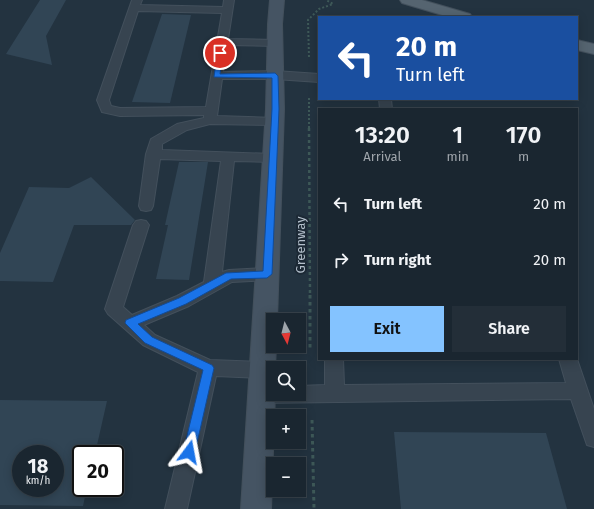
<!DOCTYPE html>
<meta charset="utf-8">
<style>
:root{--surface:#1a2630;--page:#232e38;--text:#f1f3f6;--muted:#9fa5ab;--line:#38434c;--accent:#84c3ff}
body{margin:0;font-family:"Fira Sans",sans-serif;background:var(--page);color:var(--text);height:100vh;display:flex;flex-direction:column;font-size:15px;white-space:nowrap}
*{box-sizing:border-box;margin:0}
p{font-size:13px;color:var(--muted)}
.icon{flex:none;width:22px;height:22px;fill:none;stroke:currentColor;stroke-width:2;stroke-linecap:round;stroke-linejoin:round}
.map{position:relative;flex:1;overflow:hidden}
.drawer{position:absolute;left:318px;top:108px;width:260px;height:252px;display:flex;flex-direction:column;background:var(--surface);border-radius:0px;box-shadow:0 2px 10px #0003,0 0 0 1px var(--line)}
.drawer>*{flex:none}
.hud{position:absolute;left:318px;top:16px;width:260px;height:84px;border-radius:0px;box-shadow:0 2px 10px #0003,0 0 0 1px var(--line);background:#1a4fa0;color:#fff;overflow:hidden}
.needle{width:26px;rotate:173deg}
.fabs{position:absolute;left:266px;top:313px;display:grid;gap:8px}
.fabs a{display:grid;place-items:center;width:40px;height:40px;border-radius:0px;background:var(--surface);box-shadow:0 2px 10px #0003,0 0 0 1px var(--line);font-size:20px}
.speed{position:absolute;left:12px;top:445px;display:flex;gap:8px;font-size:20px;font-weight:700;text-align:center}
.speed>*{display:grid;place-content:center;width:52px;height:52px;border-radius:50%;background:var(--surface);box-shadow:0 2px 10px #0003,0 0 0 1px var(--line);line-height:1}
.speed small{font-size:10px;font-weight:400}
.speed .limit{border:2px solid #111;border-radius:6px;background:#fff;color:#111}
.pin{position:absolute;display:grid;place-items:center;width:34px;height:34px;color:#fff;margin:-17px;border:2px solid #fff;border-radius:50%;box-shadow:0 1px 4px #0007}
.me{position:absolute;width:44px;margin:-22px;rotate:13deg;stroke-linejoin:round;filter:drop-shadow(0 0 3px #0008)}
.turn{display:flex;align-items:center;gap:14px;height:84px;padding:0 12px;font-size:18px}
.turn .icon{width:52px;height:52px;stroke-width:2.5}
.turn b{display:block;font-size:28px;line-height:34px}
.eta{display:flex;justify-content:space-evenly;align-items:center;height:68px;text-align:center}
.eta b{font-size:24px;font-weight:600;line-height:28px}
.button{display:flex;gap:8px;margin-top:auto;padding:8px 12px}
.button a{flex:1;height:46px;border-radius:0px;background:var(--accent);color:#111;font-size:16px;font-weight:600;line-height:46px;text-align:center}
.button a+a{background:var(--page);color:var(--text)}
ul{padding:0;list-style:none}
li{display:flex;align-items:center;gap:12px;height:56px;padding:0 12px}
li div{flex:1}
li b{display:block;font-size:15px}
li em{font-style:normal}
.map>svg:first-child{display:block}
.building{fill:#314555;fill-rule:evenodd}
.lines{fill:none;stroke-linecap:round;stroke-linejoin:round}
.service-casing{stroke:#43505c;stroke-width:2}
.secondary-casing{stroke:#43505c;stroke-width:2}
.primary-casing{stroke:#43505c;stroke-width:2}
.path-far2{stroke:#3e5958;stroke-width:2;stroke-dasharray:2 2;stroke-linecap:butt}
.path-far1{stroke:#3e5958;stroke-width:2.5;stroke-dasharray:3 3;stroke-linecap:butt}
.path{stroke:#3e5958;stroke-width:3;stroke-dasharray:3.5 3.5;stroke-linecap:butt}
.service{fill:#374450;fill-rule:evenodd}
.secondary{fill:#455463;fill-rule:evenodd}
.primary{fill:#556470;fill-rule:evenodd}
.route{fill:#1a73e8;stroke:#114b97}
.labels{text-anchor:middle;stroke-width:4;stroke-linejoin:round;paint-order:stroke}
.street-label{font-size:13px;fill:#b3bfcb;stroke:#1c2935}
</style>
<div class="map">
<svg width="594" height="509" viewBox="0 0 594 509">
<rect width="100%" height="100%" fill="#233340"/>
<g class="building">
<polygon points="40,0 66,0 46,36 52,65 6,54"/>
<polygon points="162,14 191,15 170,103 132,102"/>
<polygon points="179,162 208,162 189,280 156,279 168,225 165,225"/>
<polygon points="91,177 135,220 131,225 74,225 53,282 0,281 0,253 29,187 69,188"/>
<path d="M0,400L107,401L95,454H81V488H87L83,506L0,505ZM21,454H55V488H21Z"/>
<polygon points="394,432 546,433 567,509 401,509"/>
</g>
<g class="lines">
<g class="service-casing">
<g id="service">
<path d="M132,0H142L140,5L223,7L224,0H234L228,39L275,40L281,43L275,46L227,45L223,72L275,71L319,74V82L275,79H222L217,116L275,118L280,119L281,122L280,125L210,124L187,130L162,144V150L273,154L278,155L280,158L278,161L273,162L234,161L222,272L229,270L267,268L273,270L275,274L273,278L267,280L232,282L189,306L144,325L155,335L210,360L262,362L269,364L271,370L269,376L262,378L216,376L187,509H165L198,372L143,345L108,314L105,309L133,225L136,221L141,220L146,221L149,225L123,307L132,315L177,296L204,282L221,161L160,159L153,206L151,210L146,211L141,210L139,206L146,154L151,139L177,124L204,118V115L120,116L102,112L97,100ZM138,11L222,13L206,107L120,108L111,106L109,100Z"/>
<polygon points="379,99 391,99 392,109 380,109"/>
<polygon points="325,359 343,359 344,385 566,383 559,359 577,359 594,409 594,447 587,445 571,399 261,403 254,401 251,395 254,389 261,387 273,386 273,394 299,394 299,386 325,385"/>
</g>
</g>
<g class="secondary-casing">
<polygon id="secondary" points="270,0 284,0 282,24 284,109 277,320 273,320 273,346 276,346 275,368 273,368 273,394 275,394 271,509 241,509 266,109 268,24"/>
</g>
<g class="primary-casing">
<g id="primary">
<polygon points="400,0 422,0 470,14 472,17 449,17 402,3"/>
<polygon points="577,40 594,44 594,54 577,50"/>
</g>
</g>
<g class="path-far2">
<polyline points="309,57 308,20 319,9 333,4 326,0"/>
<polyline points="309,98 309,129"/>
</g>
<polyline class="path-far1" points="309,128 310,296"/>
<g class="path">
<polyline points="310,295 310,351"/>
<polyline points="312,420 314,509"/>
</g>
<use href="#service" class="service"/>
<use href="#secondary" class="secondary"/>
<use href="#primary" class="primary"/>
</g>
<polygon class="route" points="220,51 223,53 220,74 275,73 278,76 279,109 272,274 267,278 231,279 186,304 138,324 152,337 212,365 214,368 195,452 193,456 189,458 185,456 183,452 203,370 145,343 125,323 126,320 179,298 226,273 263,271 272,109 272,78 214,77 217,53"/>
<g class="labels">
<g class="street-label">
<text transform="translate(300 245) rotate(-90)" y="5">Greenway</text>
</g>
</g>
</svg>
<div class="fabs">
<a><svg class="needle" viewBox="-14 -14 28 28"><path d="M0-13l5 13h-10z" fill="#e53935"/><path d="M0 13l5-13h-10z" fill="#9fa5ab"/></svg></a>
<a><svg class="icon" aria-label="search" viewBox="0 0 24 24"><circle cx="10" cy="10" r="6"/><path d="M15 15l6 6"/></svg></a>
<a>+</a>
<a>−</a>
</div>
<div class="speed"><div>18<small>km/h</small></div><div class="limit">20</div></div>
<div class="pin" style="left:220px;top:53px;background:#d93025"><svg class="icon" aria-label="arrive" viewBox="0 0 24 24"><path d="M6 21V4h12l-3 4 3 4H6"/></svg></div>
<svg class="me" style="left:189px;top:452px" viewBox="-20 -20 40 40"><path d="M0-17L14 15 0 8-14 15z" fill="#1a73e8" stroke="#fff" stroke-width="4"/></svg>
<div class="hud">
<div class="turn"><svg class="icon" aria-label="left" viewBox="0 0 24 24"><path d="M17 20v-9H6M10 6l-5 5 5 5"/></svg><div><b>20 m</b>Turn left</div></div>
</div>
<section class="drawer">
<div class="eta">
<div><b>13:20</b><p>Arrival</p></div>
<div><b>1</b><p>min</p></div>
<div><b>170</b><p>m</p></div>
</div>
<ul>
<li><svg class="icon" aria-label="left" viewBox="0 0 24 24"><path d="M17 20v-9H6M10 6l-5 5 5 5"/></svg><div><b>Turn left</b></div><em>20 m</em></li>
<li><svg class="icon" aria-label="right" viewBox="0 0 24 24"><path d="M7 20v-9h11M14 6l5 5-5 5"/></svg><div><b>Turn right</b></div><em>20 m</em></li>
</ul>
<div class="button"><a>Exit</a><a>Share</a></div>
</section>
</div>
